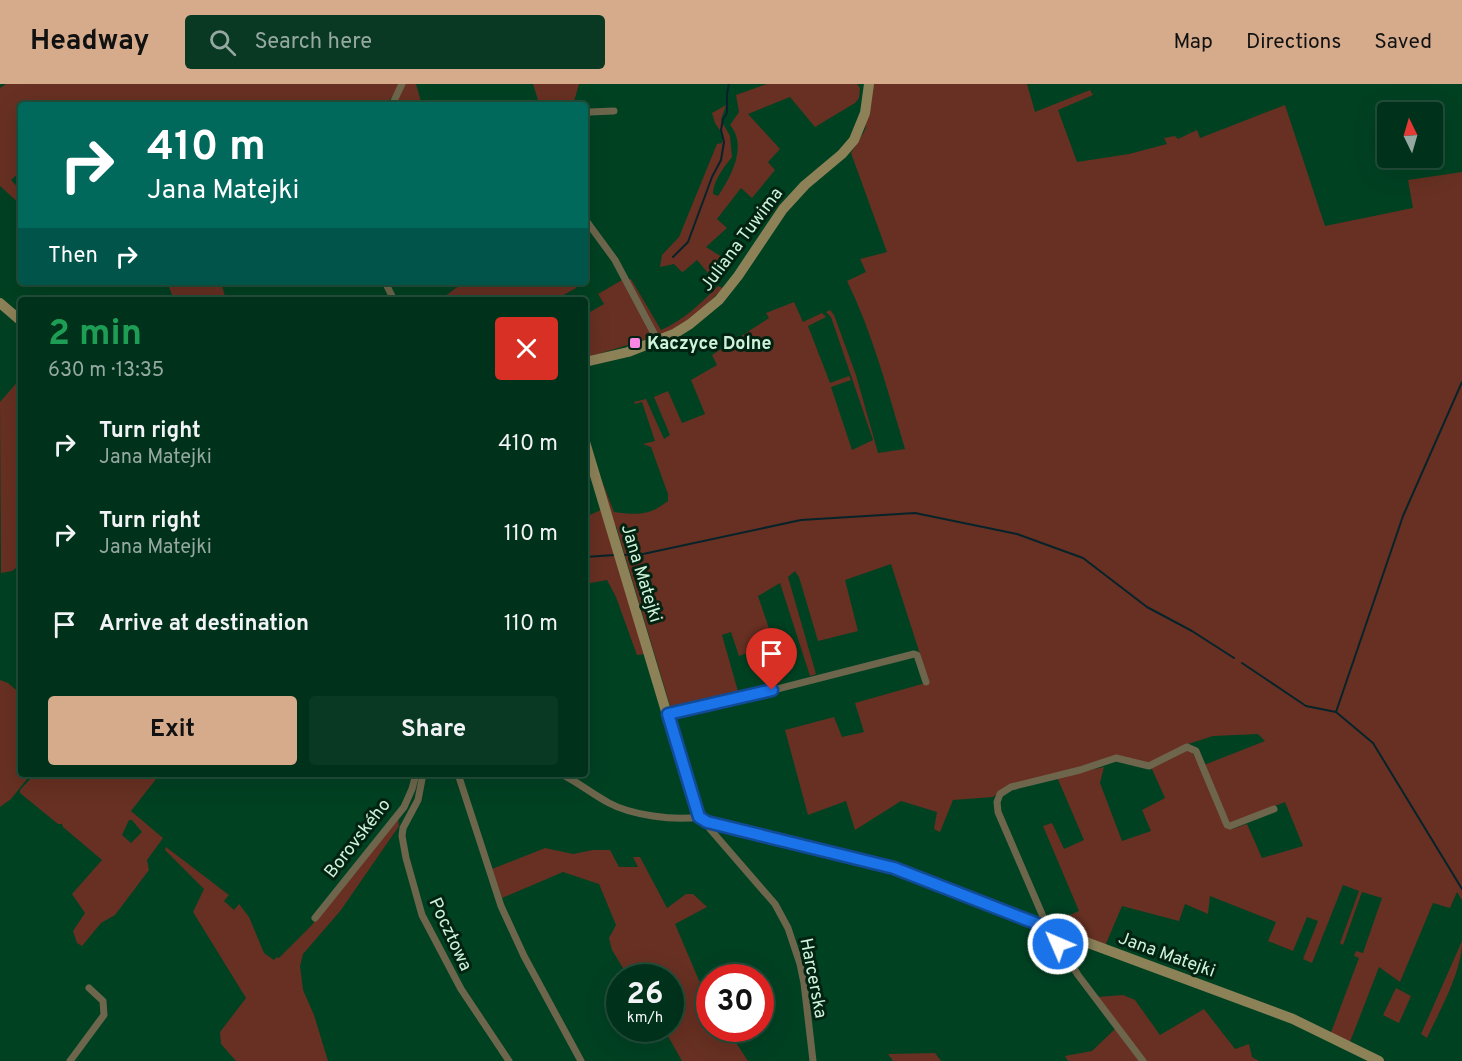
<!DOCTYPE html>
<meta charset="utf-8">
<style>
:root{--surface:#00311a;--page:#0a3923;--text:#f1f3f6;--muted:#95a9a2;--line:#224c39;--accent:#d6ab8b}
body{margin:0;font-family:Overpass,sans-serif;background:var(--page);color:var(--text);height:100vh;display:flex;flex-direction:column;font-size:22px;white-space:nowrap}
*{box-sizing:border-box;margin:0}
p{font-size:20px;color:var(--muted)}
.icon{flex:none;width:33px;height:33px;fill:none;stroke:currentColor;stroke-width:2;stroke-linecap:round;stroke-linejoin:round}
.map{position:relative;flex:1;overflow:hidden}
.side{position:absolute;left:18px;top:213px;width:570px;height:480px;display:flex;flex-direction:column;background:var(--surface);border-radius:6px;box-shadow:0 6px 24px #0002,0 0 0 2px var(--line)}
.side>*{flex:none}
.banner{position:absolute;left:18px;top:18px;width:570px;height:183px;border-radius:6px;box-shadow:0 6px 24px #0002,0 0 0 2px var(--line);background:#00695c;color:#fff;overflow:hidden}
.needle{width:39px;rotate:355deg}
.buttons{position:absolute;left:1377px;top:18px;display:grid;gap:12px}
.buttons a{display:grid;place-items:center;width:66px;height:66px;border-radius:6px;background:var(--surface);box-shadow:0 6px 24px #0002,0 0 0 2px var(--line);font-size:30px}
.speed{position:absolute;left:606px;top:880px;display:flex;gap:12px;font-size:30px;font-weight:700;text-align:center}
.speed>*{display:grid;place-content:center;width:78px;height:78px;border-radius:50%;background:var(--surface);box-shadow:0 6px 24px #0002,0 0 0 2px var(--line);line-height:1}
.speed small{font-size:15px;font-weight:400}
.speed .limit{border:9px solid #d22;background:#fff;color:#111}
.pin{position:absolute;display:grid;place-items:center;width:51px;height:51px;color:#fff;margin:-62px -26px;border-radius:50% 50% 50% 0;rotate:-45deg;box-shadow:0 0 6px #0007}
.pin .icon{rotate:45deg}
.me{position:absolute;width:66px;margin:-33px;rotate:315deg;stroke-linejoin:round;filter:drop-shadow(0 0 4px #0008)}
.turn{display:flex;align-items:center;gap:21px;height:126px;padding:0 30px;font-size:27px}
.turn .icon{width:78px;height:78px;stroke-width:2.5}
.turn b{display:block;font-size:42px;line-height:51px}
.then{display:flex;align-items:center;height:57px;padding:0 30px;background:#0003;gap:12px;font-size:22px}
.round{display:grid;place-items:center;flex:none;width:63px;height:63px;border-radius:6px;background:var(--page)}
.head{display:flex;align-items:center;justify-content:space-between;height:102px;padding:0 30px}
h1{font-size:36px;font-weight:700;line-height:45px;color:#1e9e55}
.button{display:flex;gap:12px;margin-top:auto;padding:12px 30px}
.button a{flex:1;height:69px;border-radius:6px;background:var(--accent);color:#111;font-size:24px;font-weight:700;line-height:69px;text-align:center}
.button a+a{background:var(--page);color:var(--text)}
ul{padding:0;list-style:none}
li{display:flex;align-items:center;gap:18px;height:90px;padding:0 30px}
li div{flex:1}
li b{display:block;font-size:22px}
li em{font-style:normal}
header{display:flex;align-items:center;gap:36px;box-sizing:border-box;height:84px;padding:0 30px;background:var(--accent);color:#111}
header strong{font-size:28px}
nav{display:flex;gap:33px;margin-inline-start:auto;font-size:21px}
.search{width:420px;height:54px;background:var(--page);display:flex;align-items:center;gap:15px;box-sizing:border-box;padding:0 21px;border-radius:6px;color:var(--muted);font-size:22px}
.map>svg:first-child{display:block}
.green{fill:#673022;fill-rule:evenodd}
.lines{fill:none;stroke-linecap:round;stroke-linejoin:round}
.stream{stroke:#07232a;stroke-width:2}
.street{stroke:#6d664c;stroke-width:7}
.secondary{stroke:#8c8157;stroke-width:10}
.route-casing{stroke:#114b97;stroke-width:15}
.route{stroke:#1a73e8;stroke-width:10}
.poi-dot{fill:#fc86e3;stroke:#032312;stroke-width:2}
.labels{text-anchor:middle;stroke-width:6;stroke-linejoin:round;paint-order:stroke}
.street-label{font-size:18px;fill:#cef3da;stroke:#032312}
.poi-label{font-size:18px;font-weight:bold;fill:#cef3da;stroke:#032312;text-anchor:start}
</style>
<header>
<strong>Headway</strong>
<div class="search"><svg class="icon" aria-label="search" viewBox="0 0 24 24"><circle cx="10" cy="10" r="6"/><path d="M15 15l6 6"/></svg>Search here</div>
<nav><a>Map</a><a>Directions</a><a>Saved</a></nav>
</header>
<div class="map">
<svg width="1462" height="977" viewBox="0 0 1462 977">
<rect width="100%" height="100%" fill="#004122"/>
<g class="green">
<polygon points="6,0 402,0 390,15 388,21 21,21 21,87 11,96 21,107 21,121 0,102 0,4"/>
<polygon points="403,0 416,0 422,21 394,21"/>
<polygon points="533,0 579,0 573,21 531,21 538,16"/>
<path d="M767,0H857L860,4L859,14L855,19L815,43L790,13L748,30L780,65L768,78L775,86L752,114L741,104L717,135L727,144L706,163L722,173L708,189L697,176L684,187L682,188L674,180L660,183L662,171L679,153L717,60L722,59L723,51L715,39L712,29L726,21L721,36L730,52L732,73C724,83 713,97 713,110L718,112C731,92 748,62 730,41L739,28L736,11Z"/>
<path d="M872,0H1027L1035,28L1090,6L1093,11L1058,26L1077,78L1129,70L1167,60L1164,54L1175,52L1178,55L1197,46L1200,54L1285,21L1325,142L1413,124L1408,96L1462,88V816L1457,808L1450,824L1433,819L1400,898L1379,883L1350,958L1330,951L1359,874L1354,872L1356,867L1363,869L1382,814L1362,808L1343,861L1340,859L1359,807L1343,801L1312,879L1303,875L1318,837L1307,833L1293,867L1268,857L1276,838L1210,812L1208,830L1185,820L1179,837L1122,822L1105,862L1049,840L1079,827L1043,742L1052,739L1064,765L1084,756L1057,693L1104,683L1100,699L1122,757L1151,747L1142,726L1165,714L1151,683L1185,666H1191L1232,745L1247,740L1262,774L1303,762L1285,718L1230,740L1204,681L1265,657L1258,650L1213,652L1188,660L1148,680L1115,672L1080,684L1006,702L993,713L953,716L940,748L934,745L937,728L901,717L855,746L846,717L808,731L785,646L834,633L842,653L864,648L855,619L929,598L891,480L845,496L858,547L818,557L799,493L795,487L788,493L816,590L810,592L780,499L758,512L774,559L739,572L731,548L722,551L739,611L675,626L671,625L616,442H614L593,374L614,428C637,431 649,432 668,417V410L651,363L643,360L655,357L642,318L635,320L634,318L646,315L664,355L670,351L654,313L668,307L682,339L705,330L691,296L717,281L712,271L769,234L766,229L794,218L803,238L822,229L826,233L808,242L830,299L849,292L851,296L831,303L852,366L873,356L831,233L826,228L830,226L834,231L856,291L878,369L905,365C888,308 873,250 847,197L866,188L860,175L887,168L851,69L865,46Z"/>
<path d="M631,195L661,246C684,236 701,219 718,202L723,204C703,224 685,244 658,251L628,196Z"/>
<polygon points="622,196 654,253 585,274 585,231 604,220 598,210"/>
<polygon points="167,198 221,198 226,216 217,216 216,212 206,216 174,216"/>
<polygon points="464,198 572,198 576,204 555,216 440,216"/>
<polygon points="21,294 21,480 12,487 1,489 0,318"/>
<polygon points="601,426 646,570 637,571 616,513 607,496 585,500 585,433"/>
<polygon points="0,596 8,599 21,610 21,690 31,690 11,715 0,723"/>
<path d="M35,690H94L98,694L101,690H160L131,727L163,754L147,776L149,786L115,831L101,839L82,862L77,859L73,847L85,829L72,810L102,776L63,743L62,740H58L20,709V706ZM129,736H132L142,748L131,759L122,751Z"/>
<polygon points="398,734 399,742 341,826 303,870 300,882 303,906 314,931 328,977 236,977 221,960 220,948 246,914 193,828 204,805 165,766 166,763 225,808 229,811 224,817 234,826 239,820 249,833 264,869 274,876 277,873 279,874 311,842"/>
<polygon points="545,764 573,770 593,766 610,766 619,783 638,783 633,773 640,773 667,824 686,810 693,810 707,823 675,840 709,920 710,945 727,945 748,977 682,977 664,945 670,945 670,894 629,894 612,866 609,854 616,841 599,800 563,788 502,814 492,785"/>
<path d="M1462,857C1462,888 1440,926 1427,954L1421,950Z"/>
<polygon points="1396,904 1411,912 1399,939 1383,931"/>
<polygon points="1123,911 1135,916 1160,951 1204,925 1235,965 1249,960 1252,973 1259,977 1146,977 1097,913"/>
<polygon points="1115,945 1139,977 1068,977 1065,972 1092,967"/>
<polygon points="935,969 941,977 893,977 888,970"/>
</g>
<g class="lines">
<g class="stream">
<polyline points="673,173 688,158 712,93 721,76 724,58 721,46 723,35 727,29 727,9 729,0"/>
<polyline points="624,471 643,470 801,436 915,429 1017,450 1083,474 1147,523 1192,547 1234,574"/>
<polyline points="585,473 615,471"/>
<polyline points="1242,579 1306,622 1336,628 1373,659 1462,805"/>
<polyline points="1336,628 1403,432 1462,298"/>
</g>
<g class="street">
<polyline points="392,21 402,0"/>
<polyline points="585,31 590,28 614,27"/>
<polyline points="585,135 615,176 658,257"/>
<polyline points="385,198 394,216"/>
<polyline points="668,630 730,617 914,570 917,571 926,598"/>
<polyline points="423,690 418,716 403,744 402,752 406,774 422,831 461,905 509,977"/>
<polyline points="458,690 501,822 524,872 581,977"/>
<path d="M561,690C578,698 592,710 609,719C631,731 674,737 699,733"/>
<polyline points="707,738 710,745 775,820 788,844 800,880 804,899 813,977"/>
<polyline points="315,834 404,723 412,705 416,690"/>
<polyline points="70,977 104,931 103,917 89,904"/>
<polyline points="1143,977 1078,891 1048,844 998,728 997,718 1000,710 1011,703 1080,686 1116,674 1149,682 1187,663 1196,667 1227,741 1230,742 1274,725"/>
</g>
<g class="secondary">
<polyline points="0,219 21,237"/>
<polyline points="585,278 628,268 674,250 690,240 719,216 738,192 783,125 805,101 842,70 854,56 865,29 869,0"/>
<polyline points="585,358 696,727 702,736 894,784 1048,844 1293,935 1379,977"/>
</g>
</g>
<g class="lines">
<g class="route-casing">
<polyline id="route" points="772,606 668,630 699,733 707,738 894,784 1048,844 1058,860"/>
</g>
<use href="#route" class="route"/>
</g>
<rect class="poi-dot" x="629" y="253" width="12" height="12" rx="3"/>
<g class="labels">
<g class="street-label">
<text transform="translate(741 155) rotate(-53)" y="6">Juliana Tuwima</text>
<text transform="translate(642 489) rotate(73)" y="6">Jana Matejki</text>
<text transform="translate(357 754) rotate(-52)" y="6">Borovského</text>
<text transform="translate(451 850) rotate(65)" y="6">Pocztowa</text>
<text transform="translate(1167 870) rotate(20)" y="6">Jana Matejki</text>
<text transform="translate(814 894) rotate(79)" y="6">Harcerska</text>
</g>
<g class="poi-label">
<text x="647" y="265">Kaczyce Dolne</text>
</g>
</g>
</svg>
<div class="buttons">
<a><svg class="needle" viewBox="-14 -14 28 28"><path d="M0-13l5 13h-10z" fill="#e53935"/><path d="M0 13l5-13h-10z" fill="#95a9a2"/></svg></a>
</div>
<div class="speed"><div>26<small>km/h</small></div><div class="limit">30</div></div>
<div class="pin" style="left:772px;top:606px;background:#d93025"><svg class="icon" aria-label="arrive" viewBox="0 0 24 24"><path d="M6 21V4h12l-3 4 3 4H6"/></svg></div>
<svg class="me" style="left:1058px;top:860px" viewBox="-20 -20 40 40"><circle r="17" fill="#1a73e8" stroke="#fff" stroke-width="3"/><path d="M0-11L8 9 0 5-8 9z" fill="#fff"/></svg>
<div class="banner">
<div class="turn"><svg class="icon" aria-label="right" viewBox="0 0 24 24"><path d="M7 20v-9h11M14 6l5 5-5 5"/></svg><div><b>410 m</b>Jana Matejki</div></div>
<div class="then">Then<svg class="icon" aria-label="right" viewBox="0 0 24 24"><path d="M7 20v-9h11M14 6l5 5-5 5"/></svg></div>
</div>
<section class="side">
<div class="head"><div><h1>2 min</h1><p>630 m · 13:35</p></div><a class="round" style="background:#d93025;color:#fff"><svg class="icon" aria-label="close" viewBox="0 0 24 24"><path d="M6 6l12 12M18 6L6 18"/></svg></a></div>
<ul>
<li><svg class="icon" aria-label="right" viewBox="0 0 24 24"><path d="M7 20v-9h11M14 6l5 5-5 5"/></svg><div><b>Turn right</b><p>Jana Matejki</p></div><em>410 m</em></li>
<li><svg class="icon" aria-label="right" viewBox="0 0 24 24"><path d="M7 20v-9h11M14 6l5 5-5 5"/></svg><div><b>Turn right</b><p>Jana Matejki</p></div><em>110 m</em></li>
<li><svg class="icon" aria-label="arrive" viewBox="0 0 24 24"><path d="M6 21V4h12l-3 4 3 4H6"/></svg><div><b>Arrive at destination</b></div><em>110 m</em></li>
</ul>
<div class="button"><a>Exit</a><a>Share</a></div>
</section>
</div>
